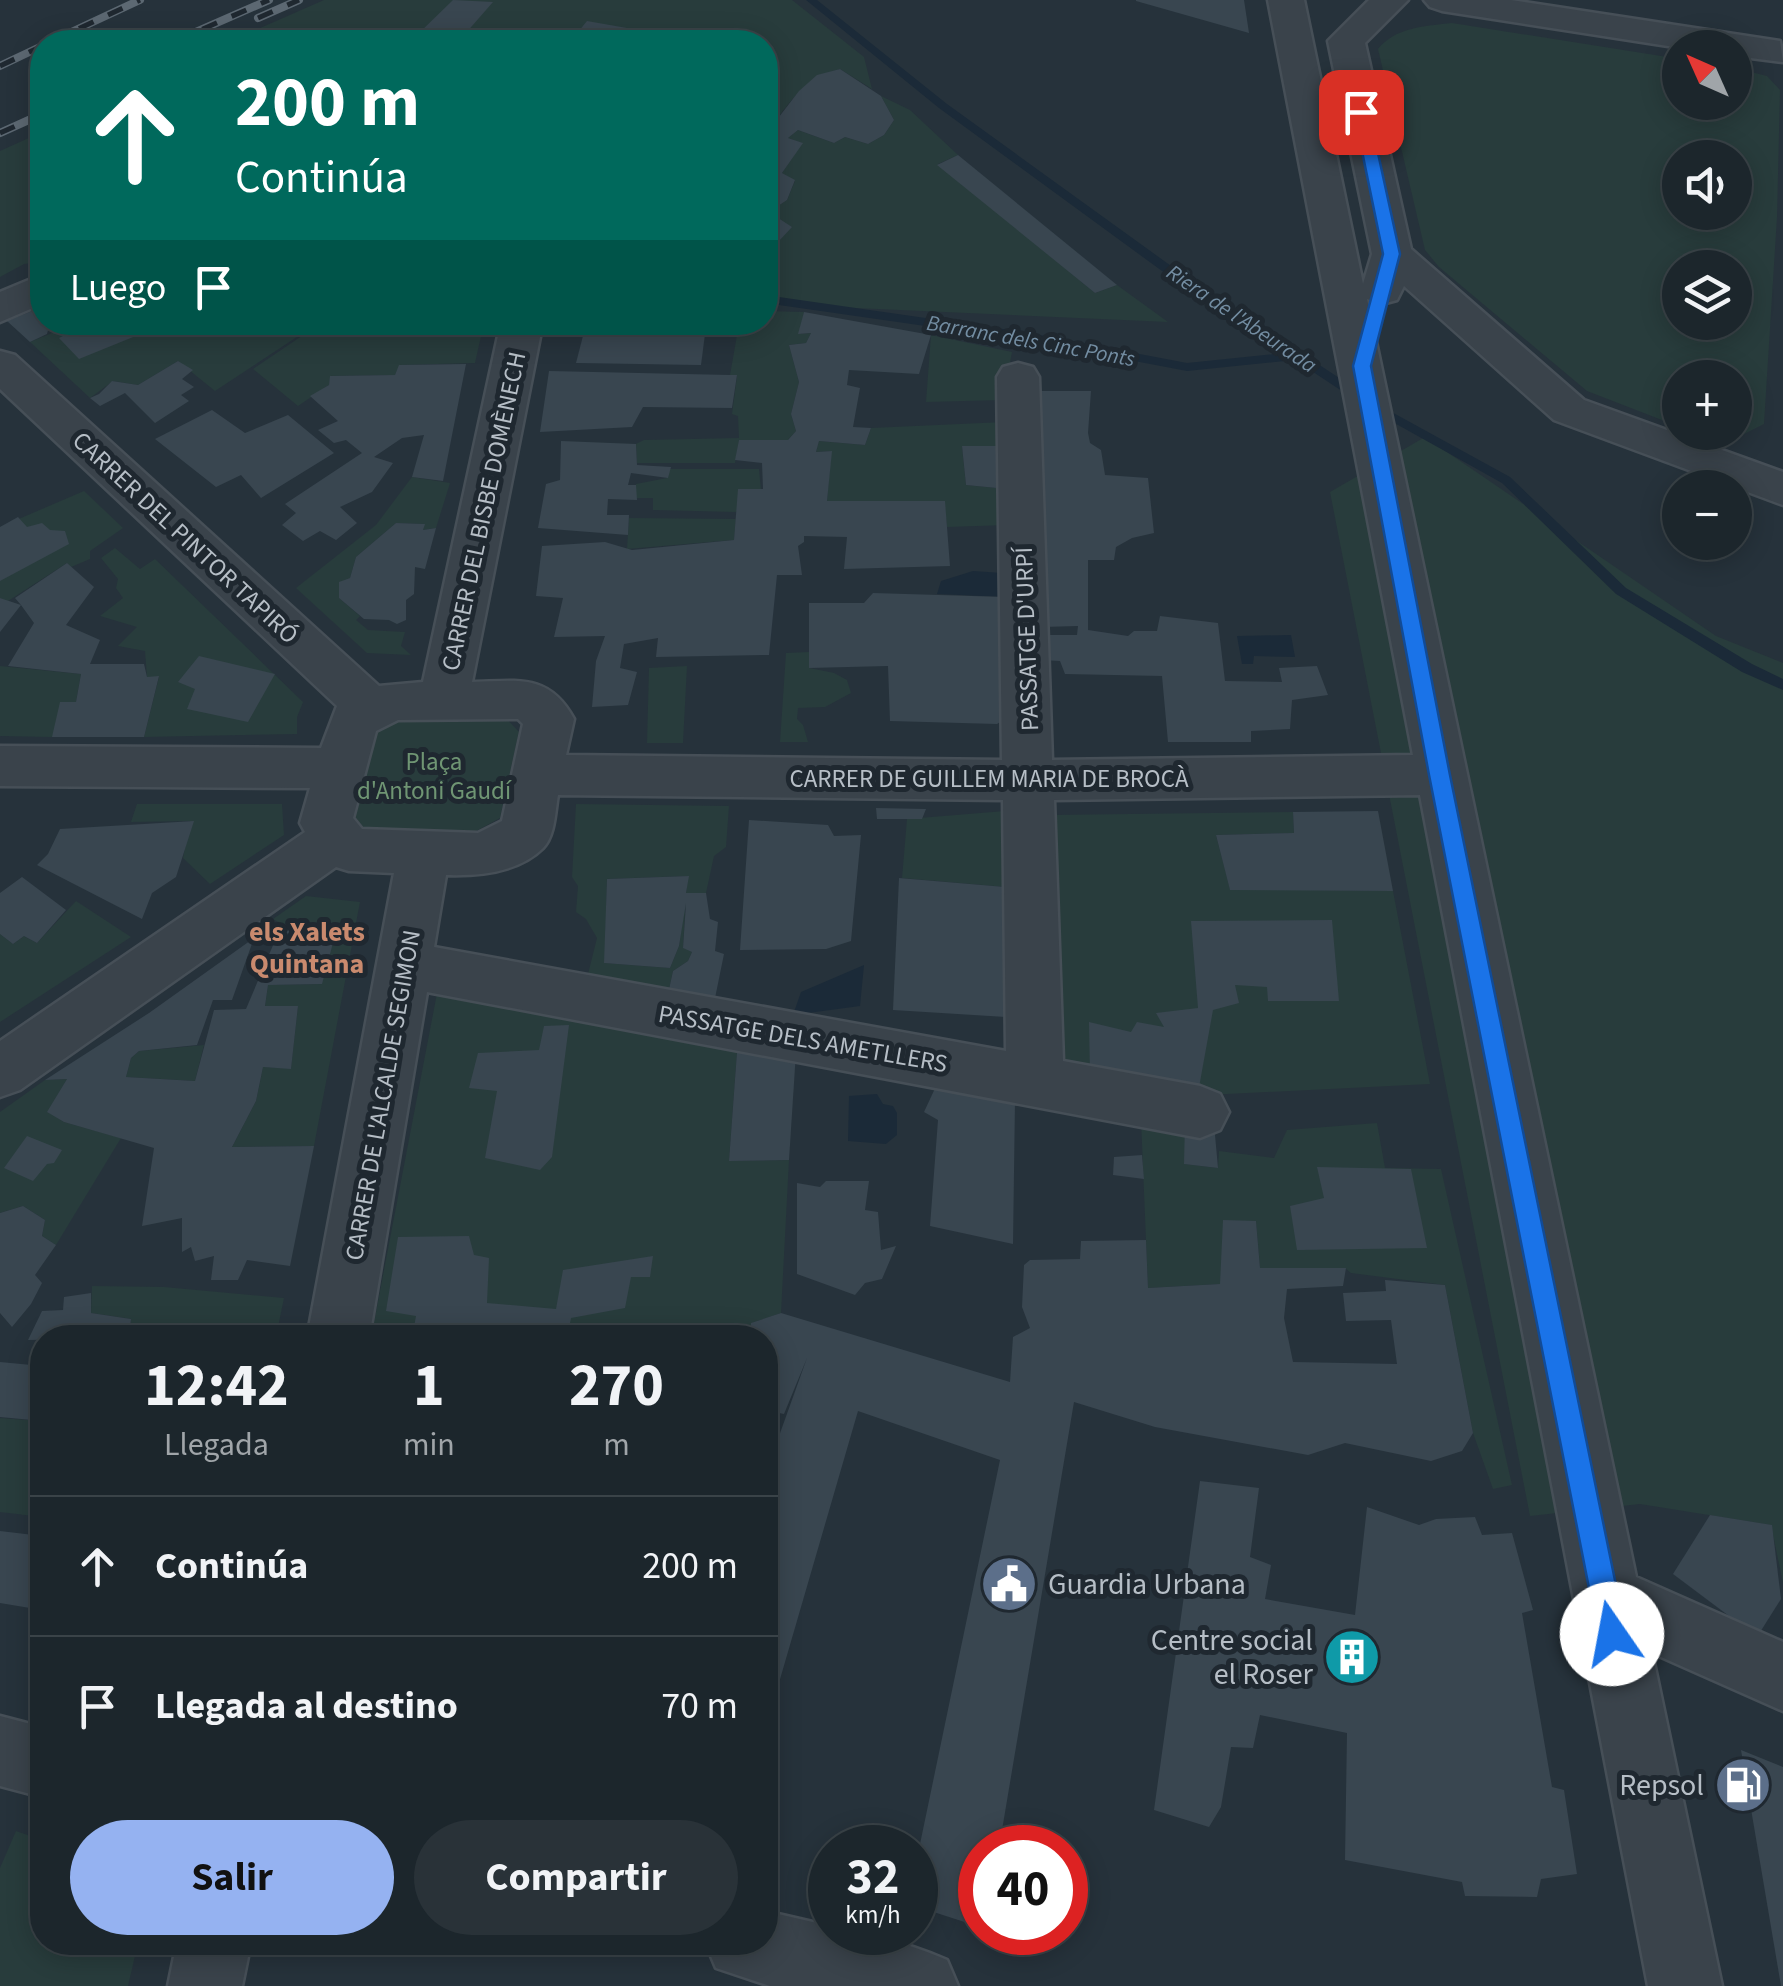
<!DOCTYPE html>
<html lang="es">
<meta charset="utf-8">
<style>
:root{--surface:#1c262c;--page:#293238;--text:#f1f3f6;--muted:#a0a5a9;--line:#3a4348;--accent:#95b2f1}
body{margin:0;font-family:"Source Sans 3",sans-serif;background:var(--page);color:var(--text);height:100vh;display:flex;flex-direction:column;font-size:38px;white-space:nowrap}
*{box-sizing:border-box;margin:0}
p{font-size:32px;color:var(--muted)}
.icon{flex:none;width:55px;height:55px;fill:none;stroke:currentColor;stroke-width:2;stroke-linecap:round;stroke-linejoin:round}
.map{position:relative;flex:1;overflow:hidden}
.side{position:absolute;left:30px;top:1325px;width:748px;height:630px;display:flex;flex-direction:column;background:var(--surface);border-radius:40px;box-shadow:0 5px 25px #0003,0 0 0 2px var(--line)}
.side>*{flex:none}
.banner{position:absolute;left:30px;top:30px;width:748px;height:305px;border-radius:40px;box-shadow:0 5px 25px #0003,0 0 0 2px var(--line);background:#00695c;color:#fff;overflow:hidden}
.needle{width:65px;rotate:315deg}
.tools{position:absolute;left:1662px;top:30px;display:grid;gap:20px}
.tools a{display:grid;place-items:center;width:90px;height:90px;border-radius:50%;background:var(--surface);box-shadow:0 5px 25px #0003,0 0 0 2px var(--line);font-size:50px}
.speed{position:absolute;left:808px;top:1825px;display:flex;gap:20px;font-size:50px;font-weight:700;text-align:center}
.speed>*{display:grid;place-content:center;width:130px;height:130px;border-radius:50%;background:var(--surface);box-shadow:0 5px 25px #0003,0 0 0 2px var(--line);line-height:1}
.speed small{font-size:25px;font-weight:400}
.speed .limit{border:15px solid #d22;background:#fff;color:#111}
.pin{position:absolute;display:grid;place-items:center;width:85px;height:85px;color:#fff;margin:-42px;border-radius:20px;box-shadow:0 5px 15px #0006}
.me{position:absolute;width:110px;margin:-55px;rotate:348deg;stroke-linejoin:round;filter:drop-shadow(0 0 8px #0008)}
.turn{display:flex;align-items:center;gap:35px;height:210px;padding:0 40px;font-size:45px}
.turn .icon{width:130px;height:130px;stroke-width:2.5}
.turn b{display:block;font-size:70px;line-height:85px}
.then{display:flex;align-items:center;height:95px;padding:0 40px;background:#0003;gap:20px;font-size:38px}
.eta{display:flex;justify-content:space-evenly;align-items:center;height:170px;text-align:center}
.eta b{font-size:60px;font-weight:700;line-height:70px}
.cta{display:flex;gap:20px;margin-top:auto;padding:20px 40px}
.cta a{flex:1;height:115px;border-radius:60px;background:var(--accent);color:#111;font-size:40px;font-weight:700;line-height:115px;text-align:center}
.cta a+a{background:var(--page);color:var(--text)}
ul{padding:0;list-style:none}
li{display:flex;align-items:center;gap:30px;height:140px;padding:0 40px;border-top:2px solid var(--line)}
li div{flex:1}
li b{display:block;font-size:38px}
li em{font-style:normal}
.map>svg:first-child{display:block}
.green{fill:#283c3c;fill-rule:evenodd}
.water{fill:#1b2a38}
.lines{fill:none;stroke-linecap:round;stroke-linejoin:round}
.stream{fill:#1b2a38;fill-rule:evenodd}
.building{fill:#394650}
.minor-casing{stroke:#464f57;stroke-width:5}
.minor{fill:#3a434b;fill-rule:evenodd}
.rail-casing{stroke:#5c6872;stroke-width:8}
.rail{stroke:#1f2830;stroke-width:5;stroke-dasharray:16;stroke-linecap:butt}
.route{fill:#1a73e8;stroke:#114b97;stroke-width:2.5}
.labels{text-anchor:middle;stroke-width:10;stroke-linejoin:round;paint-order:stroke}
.far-water-label{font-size:22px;font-style:italic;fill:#738da2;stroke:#1f2830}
.street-label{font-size:25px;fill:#b6bec6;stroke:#1f2830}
.park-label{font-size:25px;fill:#6f9573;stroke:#1f2830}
.neighbourhood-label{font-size:28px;font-weight:bold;fill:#c98a6e;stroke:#1f2830}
.near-poi-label{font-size:30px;fill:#b6bec6;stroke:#1f2830;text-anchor:end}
</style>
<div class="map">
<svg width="1783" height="1986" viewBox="0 0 1783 1986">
<rect width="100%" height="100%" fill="#26323b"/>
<g class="green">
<path d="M324,0H792L864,57L872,89L840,69C803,78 787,106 765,135V42H228Z"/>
<path d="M1452,23L1680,59V102H1735V68L1767,76L1780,90L1777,217L1764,424L1736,438L1697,433L1735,432V378H1680V427L1587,391L1439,267L1425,250L1378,49C1396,27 1425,26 1452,23ZM1680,158H1735V212H1680ZM1680,268H1735V322H1680Z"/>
<polygon points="881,96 910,110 958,155 938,164 1095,293 1117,285 1168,322 765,304 765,256 791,227 769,212 787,200 795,181 782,173 802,143 788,138 798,130 834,143 845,137 868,144 884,135 894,120"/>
<polygon points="42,132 42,262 24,264 0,277 0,151"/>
<polygon points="765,311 804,312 799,334 811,333 806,343 789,345 799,382 791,414 796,431 788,440 739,440 735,463 637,463 636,444 644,440 739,438 738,416 732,414 737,376 730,375 737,335 752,333 754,323 765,322"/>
<polygon points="76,323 318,323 215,391 178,361 138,385 113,381 90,398 30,342"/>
<polygon points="321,323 484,323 475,363 400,365 395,375 331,376 329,385 298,406 253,369"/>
<polygon points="931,335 1012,352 1003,400 926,402"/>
<polygon points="1004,422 1005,446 962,447 966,485 1007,489 1008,525 947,527 944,501 827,501 831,451 816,452 819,441 865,445 871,428"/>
<polygon points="1425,437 1716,636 1783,663 1783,1583 1771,1525 1640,1504 1530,1516 1330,492"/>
<polygon points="670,469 759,469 761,490 736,512 653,510 653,498 636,498 636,484 667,478"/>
<polygon points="412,477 450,483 436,528 423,530 424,524 396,523 356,557 350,578 339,583 339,598 360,616 356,620 368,630 405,632 401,646 411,655 367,653 296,588 376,525"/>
<polygon points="84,491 123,528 90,551 90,559 71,567 67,563 8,601 0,598 0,527"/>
<polygon points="629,518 736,519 734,540 627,549"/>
<polygon points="115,548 140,569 155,559 303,702 297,717 297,734 144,737 159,677 147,677 145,651 118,646 137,627 100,616 123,598 116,588 118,579 101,558"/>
<polygon points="809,652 809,668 834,673 847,680 851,693 825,707 798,708 797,719 803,725 808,742 780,742 786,653"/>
<polygon points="0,666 81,674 76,702 52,737 0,736"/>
<polygon points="687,666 683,743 647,743 649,668"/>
<polygon points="505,717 519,732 500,818 469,835 367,831 349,811 370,733 398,718"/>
<polygon points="137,804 282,804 284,835 210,884 183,858 190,821 131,822"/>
<polygon points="576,804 729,806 726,847 714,856 706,893 686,893 688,876 607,879 605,963 670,968 679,946 686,897 683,947 692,952 688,961 673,971 668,994 587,978 597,938 586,919 576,912 578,886 572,877"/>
<polygon points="1017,810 1017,888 902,878 907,819"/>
<polygon points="1293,812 1294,833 1216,835 1230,889 1393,891 1430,1084 1207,1095 1062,1069 1050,815"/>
<polygon points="306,896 360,902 314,1146 232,1147 256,1101 263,1067 291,1068 298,1006 265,1006 268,985 322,984 282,924 273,919"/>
<polygon points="76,901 131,937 0,1022 0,934 13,944 24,936 37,943"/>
<polygon points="438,988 727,1039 737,1052 729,1161 789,1160 781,1313 752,1323 751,1337 371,1338"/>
<polygon points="204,1045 195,1081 126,1077 131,1058 139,1051"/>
<polygon points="67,1079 48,1112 64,1122 121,1138 56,1245 42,1236 45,1220 23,1206 0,1213 0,1112 45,1080"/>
<polygon points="1141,1120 1185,1123 1185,1164 1218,1168 1219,1151 1274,1158 1287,1130 1377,1123 1385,1168 1441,1169 1512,1485 1493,1489 1473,1433 1445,1285 1351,1273 1345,1268 1260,1268 1256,1221 1220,1284 1148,1288"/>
<polygon points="92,1286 164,1287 284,1298 276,1337 129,1337 131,1319 91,1313"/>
<polygon points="0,1418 42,1421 42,1517 0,1512"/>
<polygon points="16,1831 42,1840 42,1942 138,1943 128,1986 0,1986 0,1868"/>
</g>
<g class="water">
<polygon points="973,571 1002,573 1005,597 937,594 941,581"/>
<polygon points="1291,635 1295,657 1254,656 1253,664 1242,664 1237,636"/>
<polygon points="864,965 860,1006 793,1015 801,992"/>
<polygon points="877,1094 883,1104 893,1106 897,1113 897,1135 886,1144 848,1141 849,1096"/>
</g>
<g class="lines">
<g class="stream">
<polygon points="806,0 817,0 947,104 1196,284 1362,393 1362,399 1354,399 1295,360 1187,371 1024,340 765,303 765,295 1024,332 1187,363 1285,353 1188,290 939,108"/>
<polygon points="1377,404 1510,477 1626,588 1752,664 1783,679 1783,690 1742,672 1616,594 1502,483 1373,411 1371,408"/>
</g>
</g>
<g class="building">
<polygon points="453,0 493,2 458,42 415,37"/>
<polygon points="1136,0 1244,0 1249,33 1136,1"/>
<polygon points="587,21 627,28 615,42 570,42"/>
<polygon points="840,69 881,96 894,120 884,135 868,144 845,137 834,143 798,130 788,138 803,143 782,173 795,180 787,200 769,212 792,227 765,256 765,135 799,91 817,75"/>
<polygon points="958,155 1117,285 1095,293 937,165"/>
<polygon points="42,307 42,322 50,322 47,334 30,342 7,321"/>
<polygon points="804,312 931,335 919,374 849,370 847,385 860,388 853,427 871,428 865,445 819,441 816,452 832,451 827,501 945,501 950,566 844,569 847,537 804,536 804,542 798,546 802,575 777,575 769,655 656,657 658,638 624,644 620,668 637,672 628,705 592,707 596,661 605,636 554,637 563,598 536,596 542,546 605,542 632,550 734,540 738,489 763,489 762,463 735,460 739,440 788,440 796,431 791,414 799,382 789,345 806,343 811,333 798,334"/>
<polygon points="91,322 146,322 150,325 143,333 79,359 59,338"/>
<polygon points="584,332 705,334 701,365 576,363"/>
<polygon points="178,361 193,370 182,379 194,387 181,395 189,401 155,423 125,393 100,406 90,398 99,394 112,381 138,385"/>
<polygon points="466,364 443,481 412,477 424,435 402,438 374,457 393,463 372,492 340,507 357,523 336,540 320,531 303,541 282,525 296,513 285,504 362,453 346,440 334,443 318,430 338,421 310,396 329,385 330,376 395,375 399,365"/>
<polygon points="549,371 730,375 737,375 732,408 643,407 632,427 540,432"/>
<polygon points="1042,391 1091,391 1088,433 1090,443 1101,450 1105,475 1148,478 1154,533 1132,538 1116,547 1114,560 1088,560 1088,630 1128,636 1134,631 1157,631 1160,616 1218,623 1225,681 1282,682 1279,668 1317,666 1328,695 1292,700 1290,729 1251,731 1251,742 1168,742 1162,676 1065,674 1060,661 1043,660 1043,635 1077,635 1078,626 1042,627 1036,426"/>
<polygon points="212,410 245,433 288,415 334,453 261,498 241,475 216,487 155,439"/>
<polygon points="561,441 636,444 637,465 671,467 668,478 631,473 628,485 636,485 637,500 608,499 607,515 629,515 628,535 538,528 546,484 560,480"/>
<polygon points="962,446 1005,446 1007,489 966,485"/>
<polygon points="18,517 27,527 42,523 50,530 65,531 69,544 0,581 0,527"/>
<polygon points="396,523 425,524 423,530 436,528 425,569 415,567 414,594 406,600 406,620 397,624 389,620 364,619 339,598 339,582 350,578 356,557"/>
<polygon points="67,563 94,587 66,625 100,640 90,664 144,664 147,677 159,676 144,737 52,737 60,702 76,702 81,674 8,666 34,623 21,605 0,632 0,598 21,605 15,598"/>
<polygon points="873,593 1005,597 1016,711 997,724 890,721 888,666 809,668 809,603 864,603"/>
<polygon points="199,656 275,674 248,722 187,709 195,689 178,682"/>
<polygon points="876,808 926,809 922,819 877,819"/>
<polygon points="1378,811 1393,891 1230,890 1216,835 1294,833 1293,812"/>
<polygon points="749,820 828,825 834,836 861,835 851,941 826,949 740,950"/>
<polygon points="194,821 176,877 152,893 142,919 37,865 48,854 60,829"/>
<polygon points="689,876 686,893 706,893 710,919 718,922 715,951 724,954 714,1003 668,994 673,971 688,961 692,952 683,948 686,903 679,946 670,968 604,963 607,879"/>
<polygon points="22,877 66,910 37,943 24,936 13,944 0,934 0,893"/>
<polygon points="899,878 1017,888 1020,1018 893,1010"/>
<polygon points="1332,920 1339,1001 1268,1001 1267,987 1235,985 1239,1003 1213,1010 1198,1093 1090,1074 1089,1022 1131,1032 1137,1022 1164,1027 1156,1013 1198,1008 1191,921"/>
<polygon points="282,924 338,924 322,984 268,985 265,1006 298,1006 291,1069 263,1067 256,1101 232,1147 314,1146 290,1266 247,1260 238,1280 211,1280 214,1256 195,1261 191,1247 182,1252 182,1218 142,1226 154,1148 64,1122 47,1112 67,1079 45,1080 149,1013 254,938 232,1000 213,1000 197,1045 139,1051 131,1058 126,1077 195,1081 214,1010 246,1009"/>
<polygon points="569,1025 552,1157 540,1170 485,1158 497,1091 469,1088 478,1053 539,1050 544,1026"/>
<polygon points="737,1052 796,1052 789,1160 729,1161"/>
<polygon points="938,1082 1015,1100 1013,1244 930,1226 938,1120 924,1112"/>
<polygon points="1185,1123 1214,1124 1218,1168 1184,1164"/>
<polygon points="27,1136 62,1150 54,1163 47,1164 33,1181 4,1168"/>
<polygon points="1142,1155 1144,1179 1113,1175 1114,1157"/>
<polygon points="1317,1167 1411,1169 1427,1248 1297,1250 1290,1206 1324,1198"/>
<polygon points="826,1181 869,1181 865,1210 878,1212 881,1250 896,1246 882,1279 865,1283 855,1295 797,1274 797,1183 820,1187"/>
<polygon points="23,1206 45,1220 42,1236 56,1245 35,1275 42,1283 31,1304 12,1327 0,1313 0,1213"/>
<polygon points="1223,1220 1256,1221 1260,1268 1346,1268 1343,1286 1287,1289 1284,1318 1293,1362 1397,1364 1391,1320 1346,1321 1343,1293 1386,1291 1385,1280 1445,1285 1473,1433 1462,1451 1431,1461 1345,1443 1308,1455 1155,1427 1074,1402 999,1848 980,1848 980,1927 915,1906 915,1868 1000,1460 858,1411 776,1693 765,1707 765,1475 807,1358 784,1414 765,1410 765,1338 751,1338 751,1323 781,1313 1010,1382 1013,1337 1030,1328 1022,1307 1024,1265 1030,1260 1080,1259 1081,1241 1146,1240 1148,1288 1220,1284"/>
<polygon points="469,1236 474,1255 489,1258 487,1303 556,1309 563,1270 653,1256 650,1277 631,1277 625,1308 571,1318 567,1338 412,1338 416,1316 386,1311 398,1237"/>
<polygon points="91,1293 91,1313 131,1319 129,1338 28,1340 42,1311 63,1310 64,1297"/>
<polygon points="0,1362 42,1366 42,1421 0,1417"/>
<polygon points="1200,1481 1259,1488 1250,1557 1271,1565 1265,1599 1355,1615 1367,1507 1419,1525 1436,1519 1475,1517 1482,1535 1512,1533 1533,1610 1522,1613 1552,1787 1564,1790 1577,1874 1541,1879 1537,1897 1465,1896 1462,1882 1345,1860 1347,1733 1260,1715 1253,1748 1231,1747 1221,1807 1209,1827 1154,1810"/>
<polygon points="1710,1515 1772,1525 1781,1599 1757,1637 1673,1574"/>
<polygon points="0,1531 42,1536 42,1610 0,1603"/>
<polygon points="1741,1750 1783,1767 1783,1986 1781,1986"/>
</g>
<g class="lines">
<g class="minor-casing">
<g id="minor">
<path d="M1268,0H1304L1363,284L1372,254L1328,41L1369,0H1408L1365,43L1411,249L1584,400L1783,472V505L1554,420L1404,286L1397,300L1382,304L1367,299L1636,1577L1783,1642V1711L1652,1653L1722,1986H1648L1420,795L1054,800L1063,1061L1200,1086L1220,1094L1229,1112L1220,1130L1200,1138L427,992L369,1338H307L394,873L349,871L336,867L20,1090L0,1097V1041L305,832L300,823L310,788L0,786V746L321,748L337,706L0,389V351L15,355L379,686L423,682L501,322H543L472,682C518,681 549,673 574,719L566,755L1002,760L997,377L1003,367L1018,363L1033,367L1039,377L1052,760L1413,755ZM518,719L523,724L502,821L478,833L362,829L353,818L376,731L398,720ZM558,795L1003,800L1006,1051L434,947L446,875C478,876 518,873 543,848C555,836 555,811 558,795Z"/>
<polygon points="1424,0 1511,0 1780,41 1783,62 1735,56 1735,48 1681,48 1442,11 1430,7"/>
<polygon points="36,277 42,279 42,304 0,322 0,292"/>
<polygon points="0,1716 42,1727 42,1797 0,1786"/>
<path d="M765,1911L830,1926V1932C870,1932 910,1944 947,1960L958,1986H770L716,1968L705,1942H765Z"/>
<polygon points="177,1942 251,1942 242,1986 168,1986"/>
</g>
</g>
<use href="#minor" class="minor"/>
<g class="rail-casing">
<g id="rail">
<polyline points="258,18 299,0"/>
<polyline points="50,42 140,0"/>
<polyline points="173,42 269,0"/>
<polyline points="0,66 42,46"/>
<polyline points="0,133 42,114"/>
</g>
</g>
<use href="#rail" class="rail"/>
</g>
<polygon class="route" points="1361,107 1369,112 1400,254 1371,366 1450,775 1626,1634 1622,1643 1612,1648 1602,1643 1598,1634 1429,775 1353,366 1383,254 1354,112"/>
<defs>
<g id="civic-disc" transform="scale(2.875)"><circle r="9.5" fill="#5c6f8a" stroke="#1f2830"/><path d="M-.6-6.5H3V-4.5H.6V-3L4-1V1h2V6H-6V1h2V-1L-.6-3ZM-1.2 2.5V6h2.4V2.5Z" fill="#fff"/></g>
<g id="building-disc" transform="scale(2.875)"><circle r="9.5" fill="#0f9aa8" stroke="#1f2830"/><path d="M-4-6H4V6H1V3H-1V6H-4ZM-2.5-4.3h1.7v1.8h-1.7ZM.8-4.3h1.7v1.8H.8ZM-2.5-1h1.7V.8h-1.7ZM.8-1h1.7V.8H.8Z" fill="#fff"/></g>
<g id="fuel-disc" transform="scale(2.875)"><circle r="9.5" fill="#5c6f8a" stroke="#1f2830"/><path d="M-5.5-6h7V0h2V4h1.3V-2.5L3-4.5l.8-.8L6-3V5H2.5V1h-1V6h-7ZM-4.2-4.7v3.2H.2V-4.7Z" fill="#fff"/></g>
</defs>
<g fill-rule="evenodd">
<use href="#civic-disc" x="1009" y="1584"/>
<use href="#building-disc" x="1352" y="1657"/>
<use href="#fuel-disc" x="1743" y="1785"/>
</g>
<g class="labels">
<g class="far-water-label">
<text transform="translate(1242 318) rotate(34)" y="8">Riera de l'Abeurada</text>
<text transform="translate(1031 340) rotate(10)" y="8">Barranc dels Cinc Ponts</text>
</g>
<g class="street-label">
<text transform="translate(483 511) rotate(-78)" y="9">CARRER DEL BISBE DOMÈNECH</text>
<text transform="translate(186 537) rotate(43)" y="9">CARRER DEL PINTOR TAPIRÓ</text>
<text transform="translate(1026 639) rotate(-92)" y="9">PASSATGE D'URPÍ</text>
<text x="989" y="787">CARRER DE GUILLEM MARIA DE BROCÀ</text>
<text transform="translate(803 1038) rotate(10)" y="9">PASSATGE DELS AMETLLERS</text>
<text transform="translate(382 1095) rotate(-80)" y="9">CARRER DE L'ALCALDE SEGIMON</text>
</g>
<g class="park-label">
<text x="434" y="770">Plaça<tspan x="434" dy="29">d'Antoni Gaudí</tspan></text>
</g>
<g class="neighbourhood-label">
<text x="307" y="941">els Xalets<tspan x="307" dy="32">Quintana</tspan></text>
</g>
<g class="near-poi-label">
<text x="1048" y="1594" text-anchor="start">Guardia Urbana</text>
<text x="1313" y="1650">Centre social<tspan x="1313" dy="34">el Roser</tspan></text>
<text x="1704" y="1795">Repsol</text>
</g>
</g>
</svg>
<div class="tools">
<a><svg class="needle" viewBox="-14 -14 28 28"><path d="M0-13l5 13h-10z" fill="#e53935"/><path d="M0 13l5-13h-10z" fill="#a0a5a9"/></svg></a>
<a><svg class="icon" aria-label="sound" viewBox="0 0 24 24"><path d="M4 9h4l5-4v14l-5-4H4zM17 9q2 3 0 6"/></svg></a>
<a><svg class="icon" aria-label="layers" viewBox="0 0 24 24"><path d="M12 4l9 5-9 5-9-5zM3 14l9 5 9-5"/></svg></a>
<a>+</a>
<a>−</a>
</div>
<div class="speed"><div>32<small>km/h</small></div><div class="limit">40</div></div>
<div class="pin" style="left:1361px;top:112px;background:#d93025"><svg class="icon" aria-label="arrive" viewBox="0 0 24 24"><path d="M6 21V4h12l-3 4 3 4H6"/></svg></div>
<svg class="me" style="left:1612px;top:1634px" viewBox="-20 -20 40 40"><circle r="19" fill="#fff"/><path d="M0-13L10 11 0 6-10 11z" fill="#1a73e8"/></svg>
<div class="banner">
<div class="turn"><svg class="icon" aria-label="ahead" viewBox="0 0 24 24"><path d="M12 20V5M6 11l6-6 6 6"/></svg><div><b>200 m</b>Continúa</div></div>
<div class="then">Luego<svg class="icon" aria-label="arrive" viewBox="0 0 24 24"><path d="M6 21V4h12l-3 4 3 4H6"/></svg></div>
</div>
<section class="side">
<div class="eta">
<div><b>12:42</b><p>Llegada</p></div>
<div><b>1</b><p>min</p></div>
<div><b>270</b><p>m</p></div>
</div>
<ul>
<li><svg class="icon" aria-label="ahead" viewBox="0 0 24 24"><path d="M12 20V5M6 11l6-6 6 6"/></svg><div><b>Continúa</b></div><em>200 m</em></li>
<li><svg class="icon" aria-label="arrive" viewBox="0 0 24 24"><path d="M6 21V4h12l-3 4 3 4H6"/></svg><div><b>Llegada al destino</b></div><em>70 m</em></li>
</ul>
<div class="cta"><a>Salir</a><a>Compartir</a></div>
</section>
</div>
